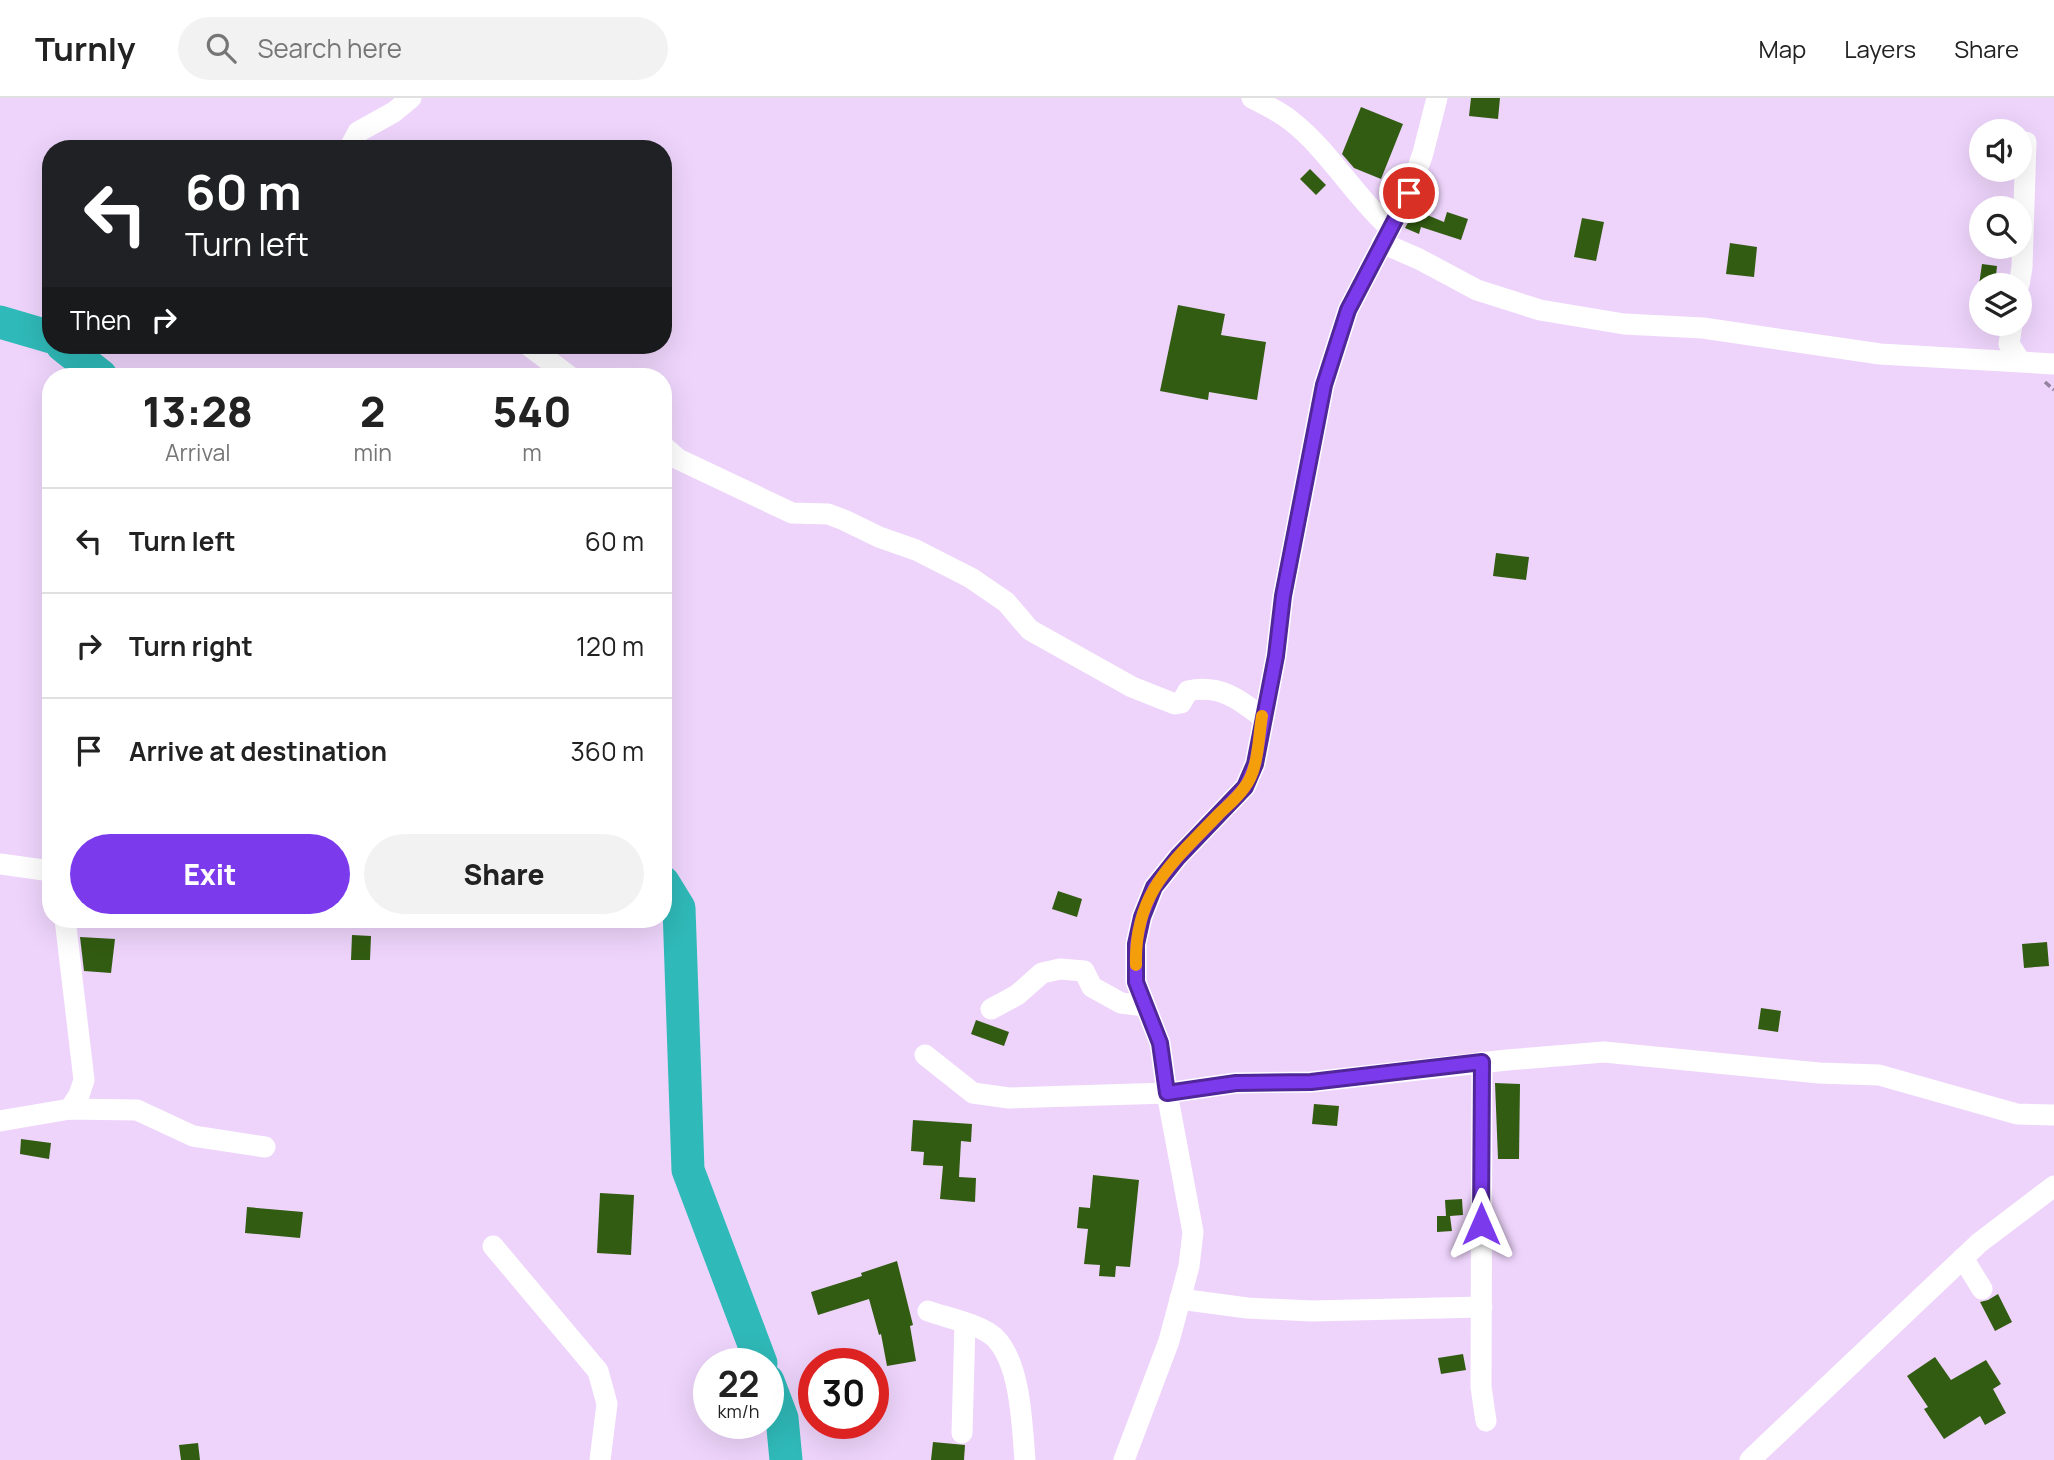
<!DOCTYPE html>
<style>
:root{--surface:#fff;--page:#f2f2f2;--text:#222;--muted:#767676;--line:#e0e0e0;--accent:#7c3aed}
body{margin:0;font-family:Manrope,sans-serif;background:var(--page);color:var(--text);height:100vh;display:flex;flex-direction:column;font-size:26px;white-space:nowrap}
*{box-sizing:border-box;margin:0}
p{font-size:23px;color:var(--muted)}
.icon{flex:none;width:38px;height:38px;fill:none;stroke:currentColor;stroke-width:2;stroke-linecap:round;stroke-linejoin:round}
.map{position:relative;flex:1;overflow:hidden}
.drawer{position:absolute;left:42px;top:270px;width:630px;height:560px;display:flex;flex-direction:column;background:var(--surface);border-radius:28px;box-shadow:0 7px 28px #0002}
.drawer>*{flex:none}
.top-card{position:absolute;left:42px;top:42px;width:630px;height:214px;border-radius:28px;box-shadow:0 7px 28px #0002;background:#202124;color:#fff;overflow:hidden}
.fabs{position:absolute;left:1969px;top:21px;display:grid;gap:14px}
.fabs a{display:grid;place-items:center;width:63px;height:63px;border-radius:50%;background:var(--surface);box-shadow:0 7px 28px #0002;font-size:35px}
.speed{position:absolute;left:693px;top:1250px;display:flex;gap:14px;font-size:35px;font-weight:700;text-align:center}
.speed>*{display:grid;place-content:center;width:91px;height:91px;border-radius:50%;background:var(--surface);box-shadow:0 7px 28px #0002;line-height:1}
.speed small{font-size:18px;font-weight:400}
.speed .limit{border:10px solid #d22;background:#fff;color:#111}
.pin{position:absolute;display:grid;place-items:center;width:60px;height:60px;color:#fff;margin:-30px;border:4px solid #fff;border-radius:50%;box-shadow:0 2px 7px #0007}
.me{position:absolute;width:77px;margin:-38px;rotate:0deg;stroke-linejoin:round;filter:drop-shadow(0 0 5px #0008)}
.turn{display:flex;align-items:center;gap:24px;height:147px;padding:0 28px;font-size:32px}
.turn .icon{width:91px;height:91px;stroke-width:2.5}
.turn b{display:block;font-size:49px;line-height:60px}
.then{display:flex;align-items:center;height:66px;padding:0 28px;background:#0003;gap:14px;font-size:26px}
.eta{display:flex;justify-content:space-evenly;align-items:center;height:119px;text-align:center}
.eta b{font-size:42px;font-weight:800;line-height:49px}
.button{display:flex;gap:14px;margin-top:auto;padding:14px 28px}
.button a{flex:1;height:80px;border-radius:42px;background:var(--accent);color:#fff;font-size:28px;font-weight:800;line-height:80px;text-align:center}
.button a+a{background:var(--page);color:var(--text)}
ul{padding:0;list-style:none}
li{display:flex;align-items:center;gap:21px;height:105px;padding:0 28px;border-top:2px solid var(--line)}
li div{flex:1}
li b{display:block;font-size:26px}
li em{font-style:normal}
header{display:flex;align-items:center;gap:42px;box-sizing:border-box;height:98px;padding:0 35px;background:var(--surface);border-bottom:2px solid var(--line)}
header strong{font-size:33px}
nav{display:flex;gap:38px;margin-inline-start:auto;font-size:24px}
.search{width:490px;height:63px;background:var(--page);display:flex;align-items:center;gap:18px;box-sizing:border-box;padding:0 24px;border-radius:38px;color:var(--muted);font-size:26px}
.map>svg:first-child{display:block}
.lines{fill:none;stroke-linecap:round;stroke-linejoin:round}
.river{stroke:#2fb9b8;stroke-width:33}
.building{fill:#325c11}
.path{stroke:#94839e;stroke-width:3.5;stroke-dasharray:7 3.5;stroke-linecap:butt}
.minor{stroke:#fff;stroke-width:21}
.route-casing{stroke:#51269a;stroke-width:18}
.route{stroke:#7c3aed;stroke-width:12}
.slow{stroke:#f59e0b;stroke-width:12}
</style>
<header>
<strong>Turnly</strong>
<div class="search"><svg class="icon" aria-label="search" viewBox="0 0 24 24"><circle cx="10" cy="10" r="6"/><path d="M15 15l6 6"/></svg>Search here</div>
<nav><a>Map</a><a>Layers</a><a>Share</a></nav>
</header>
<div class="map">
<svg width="2054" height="1362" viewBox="0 0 2054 1362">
<rect width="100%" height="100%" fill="#eed4fb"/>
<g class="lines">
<g class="river">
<polyline points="0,224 51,239"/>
<polyline points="62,247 101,278"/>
<polyline points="663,784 679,810 688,1072 761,1265"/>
<polyline points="768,1283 782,1320 786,1362"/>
</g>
</g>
<g class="building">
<polygon points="1471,0 1500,0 1498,21 1469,18"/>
<polygon points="1361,9 1403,26 1381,81 1354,70 1342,56"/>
<polygon points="1310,71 1326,87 1316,97 1300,81"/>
<polygon points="1415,112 1444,124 1447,114 1468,121 1461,142 1421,129 1419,136 1405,130"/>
<polygon points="1582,120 1604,124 1596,163 1574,159"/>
<polygon points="1730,145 1757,149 1754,179 1726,176"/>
<polygon points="1982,166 1997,168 1995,187 1979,187"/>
<polygon points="1178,207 1225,216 1221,237 1266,244 1257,302 1209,294 1208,302 1160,293"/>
<polygon points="1496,455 1529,459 1526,482 1493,478"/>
<polygon points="1058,793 1082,801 1077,819 1052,811"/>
<polygon points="352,837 371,838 370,862 351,862"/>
<polygon points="80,839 115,841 111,875 84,873"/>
<polygon points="2047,844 2049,868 2024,870 2022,846"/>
<polygon points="1761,910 1781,913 1778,934 1758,931"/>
<polygon points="976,922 1009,934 1004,948 971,936"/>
<polygon points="1495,985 1520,986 1519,1061 1498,1061"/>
<polygon points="1314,1006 1339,1008 1337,1028 1312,1026"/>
<polygon points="913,1022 972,1026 971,1044 961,1043 959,1079 976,1080 975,1104 940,1101 943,1068 923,1067 924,1054 911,1053"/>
<polygon points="21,1041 51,1045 49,1061 20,1056"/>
<polygon points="1093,1077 1139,1082 1130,1169 1116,1168 1115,1179 1099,1178 1100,1167 1084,1166 1088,1131 1077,1130 1079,1109 1090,1110"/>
<polygon points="600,1095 634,1097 631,1157 597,1155"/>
<polygon points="1462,1101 1463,1117 1450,1118 1452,1133 1437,1134 1437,1118 1446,1118 1445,1102"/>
<polygon points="247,1109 303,1114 300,1140 245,1135"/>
<polygon points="897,1163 913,1227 910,1228 916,1263 887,1268 881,1236 879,1237 869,1201 818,1217 811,1194 862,1178 861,1175"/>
<polygon points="1998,1196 2012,1224 1995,1233 1980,1204 1988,1202"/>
<polygon points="1463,1256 1466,1272 1441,1276 1438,1260"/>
<polygon points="1935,1259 1951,1282 1986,1262 2001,1286 1993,1291 2006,1315 1985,1327 1980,1318 1944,1341 1924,1311 1928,1309 1907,1278"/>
<polygon points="933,1344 965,1347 964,1362 931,1362"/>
<polygon points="198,1345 200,1362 181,1362 179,1347"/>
</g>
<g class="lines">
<polyline class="path" points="2045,284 2054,292"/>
<g class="minor">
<path d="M1252,0C1265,7 1279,13 1290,22C1329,52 1354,98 1390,130"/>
<polyline points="1437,0 1423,55 1409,95 1348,212 1324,287 1283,498 1276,558 1255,666 1245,689 1178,759 1154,789 1142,819 1136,846 1136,884 1160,945 1167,995 1236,985 1311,984 1507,962 1604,954 1819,975 1879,977 2017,1016 2054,1017"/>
<polyline points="349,51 358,34 394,14 411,0"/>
<polyline points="1382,145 1419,161 1477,192 1540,212 1624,226 1703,230 1880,256 2054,266"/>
<polyline points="2019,187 2022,169 2026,44"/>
<polyline points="2012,226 2009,246 2020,263"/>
<polyline points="528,247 569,278"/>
<path d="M663,348L678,361L792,415L828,416L844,422L879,439L916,452L971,480L1006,504L1030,532L1132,589L1175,606L1181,605L1188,593C1219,586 1239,601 1262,619"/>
<polyline points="0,766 51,773"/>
<polyline points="65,821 84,982 79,997 70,1011"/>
<polyline points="991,911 1017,897 1042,875 1060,871 1084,873 1092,889 1121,905 1145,908"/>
<polyline points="925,957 973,995 1009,1000 1167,995 1193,1134 1189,1168 1169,1243 1124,1362"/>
<polyline points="1482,964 1481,1289 1486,1323"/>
<polyline points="0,1023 70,1011 137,1012 193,1038 265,1049"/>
<polyline points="493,1148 598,1273 607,1306 600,1362"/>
<polyline points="1963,1160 1982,1191"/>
<polyline points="1180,1201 1247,1210 1312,1213 1482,1209"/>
<path d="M928,1213C947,1220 985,1227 997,1242C1021,1269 1022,1328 1025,1362"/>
<polyline points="962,1335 965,1225"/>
<polyline points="1750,1362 1979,1145 2054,1088"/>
</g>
</g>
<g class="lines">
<g class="route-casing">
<polyline id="route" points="1409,95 1348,212 1324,287 1283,498 1276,558 1255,666 1245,689 1178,759 1154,789 1142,819 1136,846 1136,884 1160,945 1167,995 1236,985 1311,984 1482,964 1481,1126"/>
</g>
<use href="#route" class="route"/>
<path class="slow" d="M1136,867C1134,795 1172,765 1218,717C1227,708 1237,700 1244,690C1259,671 1258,641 1262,618"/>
</g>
</svg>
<div class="fabs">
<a><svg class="icon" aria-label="sound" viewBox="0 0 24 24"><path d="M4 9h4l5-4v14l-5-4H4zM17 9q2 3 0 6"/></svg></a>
<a><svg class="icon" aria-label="search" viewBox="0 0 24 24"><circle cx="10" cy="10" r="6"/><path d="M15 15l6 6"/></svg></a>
<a><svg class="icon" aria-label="layers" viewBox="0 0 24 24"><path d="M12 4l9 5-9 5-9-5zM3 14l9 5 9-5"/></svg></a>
</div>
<div class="speed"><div>22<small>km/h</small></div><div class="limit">30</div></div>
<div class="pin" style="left:1409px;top:95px;background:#d93025"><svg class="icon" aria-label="arrive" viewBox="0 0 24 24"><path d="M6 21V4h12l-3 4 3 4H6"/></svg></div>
<svg class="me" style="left:1481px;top:1126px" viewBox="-20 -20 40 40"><path d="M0-17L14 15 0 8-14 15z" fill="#7c3aed" stroke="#fff" stroke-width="4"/></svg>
<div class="top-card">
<div class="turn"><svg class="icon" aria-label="left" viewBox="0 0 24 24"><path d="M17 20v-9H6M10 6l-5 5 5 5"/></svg><div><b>60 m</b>Turn left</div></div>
<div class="then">Then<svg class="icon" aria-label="right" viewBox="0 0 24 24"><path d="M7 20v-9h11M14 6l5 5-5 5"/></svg></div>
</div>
<section class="drawer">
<div class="eta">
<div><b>13:28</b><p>Arrival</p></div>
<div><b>2</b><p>min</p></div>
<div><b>540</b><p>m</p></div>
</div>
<ul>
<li><svg class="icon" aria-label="left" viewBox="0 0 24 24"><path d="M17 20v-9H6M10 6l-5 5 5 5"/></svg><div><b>Turn left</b></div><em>60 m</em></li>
<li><svg class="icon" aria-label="right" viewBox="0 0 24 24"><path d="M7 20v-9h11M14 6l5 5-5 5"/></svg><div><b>Turn right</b></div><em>120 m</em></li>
<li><svg class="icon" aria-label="arrive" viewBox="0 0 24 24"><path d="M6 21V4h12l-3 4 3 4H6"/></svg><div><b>Arrive at destination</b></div><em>360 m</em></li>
</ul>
<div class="button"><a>Exit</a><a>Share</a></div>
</section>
</div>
